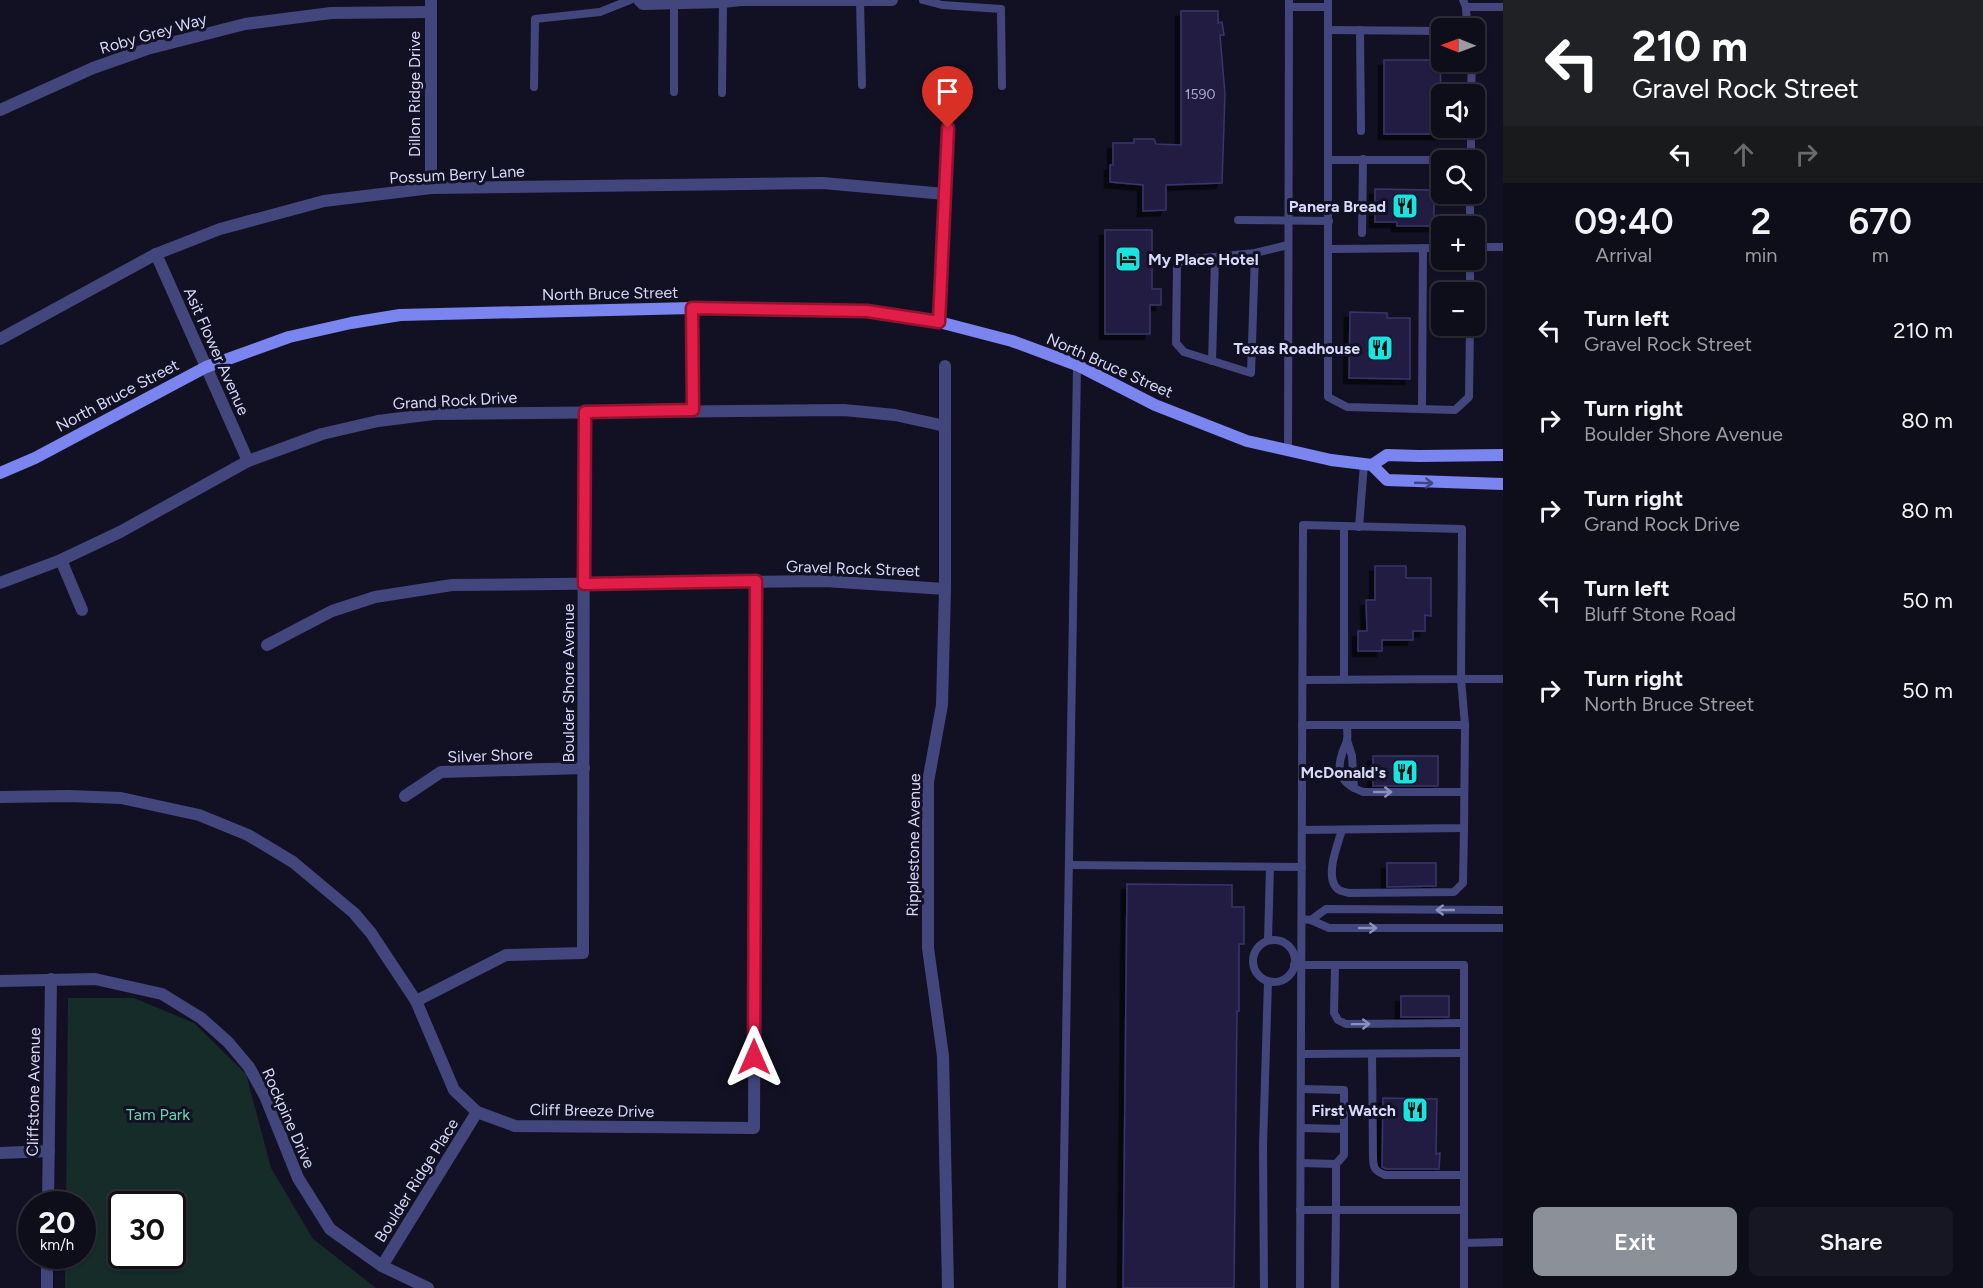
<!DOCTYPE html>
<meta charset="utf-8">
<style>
:root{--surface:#0e0d1a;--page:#171623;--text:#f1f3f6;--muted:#9b9ca2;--line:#2e2d39;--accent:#8c9099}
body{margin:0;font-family:Figtree,sans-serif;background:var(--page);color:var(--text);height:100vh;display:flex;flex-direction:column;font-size:22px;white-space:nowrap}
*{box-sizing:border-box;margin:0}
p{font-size:20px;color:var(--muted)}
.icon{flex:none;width:33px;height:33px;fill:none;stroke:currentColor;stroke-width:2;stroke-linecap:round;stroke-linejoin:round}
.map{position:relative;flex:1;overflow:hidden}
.side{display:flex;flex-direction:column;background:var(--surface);width:480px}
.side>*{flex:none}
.guide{background:#202124;color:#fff;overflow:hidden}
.needle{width:39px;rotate:271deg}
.controls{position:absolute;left:1431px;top:18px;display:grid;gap:12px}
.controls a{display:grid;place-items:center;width:54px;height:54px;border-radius:9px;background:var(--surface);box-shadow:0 2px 4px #0004,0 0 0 2px var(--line);font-size:30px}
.speed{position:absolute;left:18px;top:1191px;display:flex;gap:12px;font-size:30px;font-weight:700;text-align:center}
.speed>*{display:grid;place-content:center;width:78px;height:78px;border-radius:50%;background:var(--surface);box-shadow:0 2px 4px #0004,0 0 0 2px var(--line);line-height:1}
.speed small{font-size:15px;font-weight:400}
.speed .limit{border:3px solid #111;border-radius:9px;background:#fff;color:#111}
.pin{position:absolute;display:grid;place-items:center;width:51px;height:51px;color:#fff;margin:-62px -26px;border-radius:50% 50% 50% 0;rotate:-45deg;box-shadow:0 0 6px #0007}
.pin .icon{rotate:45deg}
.me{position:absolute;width:66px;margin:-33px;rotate:0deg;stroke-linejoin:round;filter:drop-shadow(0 0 4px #0008)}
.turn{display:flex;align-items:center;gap:21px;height:126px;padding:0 30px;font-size:27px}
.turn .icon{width:78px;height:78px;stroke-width:2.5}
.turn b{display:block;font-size:42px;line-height:51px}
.lanes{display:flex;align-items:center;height:57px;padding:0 30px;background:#0003;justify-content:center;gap:30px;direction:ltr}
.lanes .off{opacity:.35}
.eta{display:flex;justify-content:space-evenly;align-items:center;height:102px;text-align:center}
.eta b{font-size:36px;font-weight:600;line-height:42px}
.cta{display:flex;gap:12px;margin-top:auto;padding:12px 30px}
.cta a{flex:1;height:69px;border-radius:9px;background:var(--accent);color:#fff;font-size:24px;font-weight:600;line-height:69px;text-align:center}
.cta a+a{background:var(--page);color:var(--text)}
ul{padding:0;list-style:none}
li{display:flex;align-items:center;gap:18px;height:90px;padding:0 30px}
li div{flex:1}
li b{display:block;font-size:22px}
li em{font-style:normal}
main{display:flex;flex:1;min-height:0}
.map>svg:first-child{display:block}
.green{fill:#152c28;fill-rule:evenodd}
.building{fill:#221f42;stroke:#38346b;stroke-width:1.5;filter:url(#shadow)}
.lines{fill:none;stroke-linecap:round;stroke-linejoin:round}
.lane{stroke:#42467c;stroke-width:8}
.street{stroke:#42467c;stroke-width:12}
.secondary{stroke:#7a85ef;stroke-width:12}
.oneway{stroke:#41457f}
.oneway2{stroke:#8d8fbb}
.route-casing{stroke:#92132f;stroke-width:15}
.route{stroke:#e11d48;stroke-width:10}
.labels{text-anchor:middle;stroke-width:6;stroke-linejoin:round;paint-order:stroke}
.number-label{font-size:14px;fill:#aac}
.street-label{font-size:16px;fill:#d8d8fa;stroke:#121123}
.poi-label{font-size:16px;font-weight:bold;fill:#d8d8fa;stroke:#121123;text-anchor:end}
.park-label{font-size:16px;fill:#6cd2ac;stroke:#121123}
</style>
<main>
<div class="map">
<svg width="1503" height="1288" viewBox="0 0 1503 1288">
<defs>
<filter id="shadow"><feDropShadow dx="-5.5" dy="5.5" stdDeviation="0" flood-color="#0009"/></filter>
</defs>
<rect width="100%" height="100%" fill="#121123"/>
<path class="green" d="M68,998H134L194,1023L246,1074L271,1168L313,1239L376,1288H65V1256H82V1204H66ZM122,1204H172V1256H122Z"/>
<g class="building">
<polygon points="1181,11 1218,11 1218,23 1222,22 1224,35 1220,35 1225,94 1222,183 1166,185 1166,210 1143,211 1143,185 1110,182 1110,165 1113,165 1113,143 1134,143 1134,139 1154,139 1156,144 1181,145"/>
<polygon points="1384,60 1440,60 1442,134 1384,134"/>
<polygon points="1375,189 1434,190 1434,226 1397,226 1397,222 1375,222"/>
<polygon points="1105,230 1152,230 1152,289 1161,289 1161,305 1150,305 1150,334 1105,334"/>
<polygon points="1350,312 1387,313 1387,318 1410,318 1410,379 1349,378"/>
<polygon points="1375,566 1406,566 1406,578 1431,578 1431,616 1425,615 1425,631 1413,631 1413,640 1382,640 1382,651 1358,651 1358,631 1367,631 1366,600 1375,600"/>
<rect x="1373" y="756" width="65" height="30"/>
<polygon points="1387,863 1436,863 1436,886 1387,887"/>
<polygon points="1127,884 1232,885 1232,907 1244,907 1244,944 1239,944 1239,1011 1237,1011 1234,1288 1123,1288"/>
<rect x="1401" y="996" width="48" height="21"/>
<polygon points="1383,1098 1437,1099 1436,1154 1440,1153 1439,1169 1386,1169 1382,1167"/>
</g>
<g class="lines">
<g class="lane">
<polyline points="860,0 862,85"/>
<polyline points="923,0 942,5 1001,9 1002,86"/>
<polyline points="1328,0 1328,397 1347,407 1455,410 1469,397 1470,326"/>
<polyline points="1463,0 1466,7 1503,7"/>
<polyline points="674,3 674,92"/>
<polyline points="1289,7 1328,7"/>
<polyline points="1466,7 1467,28"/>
<polyline points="1328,30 1442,31"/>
<polyline points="1360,30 1361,131"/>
<polyline points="534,87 535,19 600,12 630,0"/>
<polyline points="722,93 723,2"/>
<polyline points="1471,94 1472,62"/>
<polyline points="1328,160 1455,160"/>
<polyline points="1471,160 1471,128"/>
<polyline points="1238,220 1329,221"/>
<polyline points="1470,226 1470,194"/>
<polyline points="1362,233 1363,159"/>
<polyline points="1474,247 1503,247"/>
<polyline points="1329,249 1442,248"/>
<polyline points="1255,253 1184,260 1177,264 1176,343 1184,352 1251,373 1255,253 1288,245"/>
<polyline points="1470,292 1470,260"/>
<polyline points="1212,361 1215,258"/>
<polyline points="1422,409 1423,248"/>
<polyline points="1288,451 1289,0"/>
<polyline points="1344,526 1344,679"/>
<polyline points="1359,527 1364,464"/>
<path d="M1347,725C1347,730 1348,736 1347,740C1346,745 1343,749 1342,754C1335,775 1344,785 1363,792H1464"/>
<polyline points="1465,725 1461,679 1503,679"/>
<polyline points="1347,740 1352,756 1354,788"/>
<polyline points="1302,830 1464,828 1465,725 1302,725"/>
<path d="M1342,830C1338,844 1323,879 1339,890C1342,892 1346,892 1349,893L1454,892L1463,883L1464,828"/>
<polyline points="1069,865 1302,867"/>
<polyline points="1302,919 1311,920 1329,928 1503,928"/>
<polyline points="1311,920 1326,909 1503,910"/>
<polyline points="1268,940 1270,867"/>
<circle cx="1274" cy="961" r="21"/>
<polyline points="1294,965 1464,965 1464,1288"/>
<polyline points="1335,966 1334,1013 1338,1020 1346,1024 1464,1023"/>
<polyline points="1301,1054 1464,1053"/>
<path d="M1372,1054L1373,1157C1373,1168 1375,1171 1385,1175H1464"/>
<polyline points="1301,1089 1344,1090 1344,1155 1336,1164 1336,1210 1464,1210"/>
<polyline points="1301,1128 1344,1129"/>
<polyline points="1301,1163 1336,1164"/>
<polyline points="1300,1210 1336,1210 1335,1288"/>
<polyline points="1464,1243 1503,1242"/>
<polyline points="1062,1288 1077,365"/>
<polyline points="1264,1288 1263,1146 1268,981"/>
<polyline points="1300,1288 1303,525 1462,529 1461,679 1303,680"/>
</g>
<g class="street">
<polyline points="639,0 643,4 723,2 741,0 892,0"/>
<polyline points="0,110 93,68 147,49 245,24 331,13 431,12"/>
<polyline points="431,188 431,0"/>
<polyline points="156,254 248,461"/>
<polyline points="692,308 693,410"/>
<polyline points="939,322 948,128"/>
<polyline points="0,339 156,254 220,229 324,201 431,188 823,183 945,194"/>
<polyline points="945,366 945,589 942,705 928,782 928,948 943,1056 948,1288"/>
<polyline points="61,560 82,610"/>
<polyline points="0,583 61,560 120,532 248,461 322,434 378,421 434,414 844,410 895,415 945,426"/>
<polyline points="267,645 332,611 375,597 452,585 825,581 945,589"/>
<polyline points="405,796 441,772 584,768"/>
<polyline points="0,797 69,796 121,798 199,815 248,835 293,862 354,913 371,933 416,1001 454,1090 477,1112 515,1126 754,1128 756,581"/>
<polyline points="0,981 95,979 162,994 201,1018 228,1042 249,1067 265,1096 298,1178 330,1229 382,1266 428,1288"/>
<polyline points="416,1001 506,955 583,953 584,412"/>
<polyline points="0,1153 49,1151"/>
<polyline points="48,1204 51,979"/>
<polyline points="382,1266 477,1112"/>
<polyline points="47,1288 47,1256"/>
</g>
<g class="secondary">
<polyline points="1372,465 1387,455 1419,456 1503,455"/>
<polyline points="0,473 35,458 206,367 289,337 351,323 400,315 692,308 867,311 939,322 1012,341 1077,365 1155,405 1247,441 1331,460 1372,465 1387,480 1503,484"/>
</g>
</g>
<defs><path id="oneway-shaft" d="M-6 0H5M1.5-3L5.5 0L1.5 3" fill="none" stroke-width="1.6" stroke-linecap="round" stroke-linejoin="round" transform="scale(1.5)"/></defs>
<use class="oneway" href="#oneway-shaft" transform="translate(1424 483) rotate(2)"/>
<g class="oneway2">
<use href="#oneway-shaft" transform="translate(1383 792)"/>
<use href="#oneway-shaft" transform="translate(1445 910) rotate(180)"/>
<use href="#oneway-shaft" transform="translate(1368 928)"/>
<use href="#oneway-shaft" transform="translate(1361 1024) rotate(-1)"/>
</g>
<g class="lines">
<g class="route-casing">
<polyline id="route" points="754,1057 756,581 584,584 585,412 693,410 692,308 867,311 939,322 948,128"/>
</g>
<use href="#route" class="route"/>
</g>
<defs>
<g id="restaurant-square" transform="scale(1.35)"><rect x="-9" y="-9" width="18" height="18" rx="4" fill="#1be3df" stroke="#121123"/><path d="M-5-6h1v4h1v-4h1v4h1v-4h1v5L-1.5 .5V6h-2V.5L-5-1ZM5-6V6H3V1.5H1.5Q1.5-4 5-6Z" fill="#111"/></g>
<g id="hotel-square" transform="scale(1.35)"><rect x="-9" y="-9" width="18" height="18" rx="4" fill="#1be3df" stroke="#121123"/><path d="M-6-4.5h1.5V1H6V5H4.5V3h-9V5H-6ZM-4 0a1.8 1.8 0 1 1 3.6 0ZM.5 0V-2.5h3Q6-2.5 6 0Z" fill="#111"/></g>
</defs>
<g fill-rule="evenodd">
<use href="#restaurant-square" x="1405" y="206"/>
<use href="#hotel-square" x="1128" y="259"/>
<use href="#restaurant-square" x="1380" y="348"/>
<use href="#restaurant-square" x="1405" y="772"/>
<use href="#restaurant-square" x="1415" y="1110"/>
</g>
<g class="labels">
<g class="number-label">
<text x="1200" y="99">1590</text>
</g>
<g class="street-label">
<text transform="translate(153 33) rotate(-16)" y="6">Roby Grey Way</text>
<text transform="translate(414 94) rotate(-90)" y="6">Dillon Ridge Drive</text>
<text transform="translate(457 174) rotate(-3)" y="6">Possum Berry Lane</text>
<text transform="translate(610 293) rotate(-1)" y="6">North Bruce Street</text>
<text transform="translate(217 351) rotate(66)" y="6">Asit Flower Avenue</text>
<text transform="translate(1110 365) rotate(24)" y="6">North Bruce Street</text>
<text transform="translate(117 395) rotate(-28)" y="6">North Bruce Street</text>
<text transform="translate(455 400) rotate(-3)" y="6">Grand Rock Drive</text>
<text transform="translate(853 568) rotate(2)" y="6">Gravel Rock Street</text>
<text transform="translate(568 683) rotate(-90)" y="6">Boulder Shore Avenue</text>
<text transform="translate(490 755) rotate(-2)" y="6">Silver Shore</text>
<text transform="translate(913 845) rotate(-89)" y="6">Ripplestone Avenue</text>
<text transform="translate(33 1092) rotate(-89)" y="6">Cliffstone Avenue</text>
<text transform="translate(592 1110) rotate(1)" y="6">Cliff Breeze Drive</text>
<text transform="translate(289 1118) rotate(66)" y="6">Rockpine Drive</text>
<text transform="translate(416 1180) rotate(-58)" y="6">Boulder Ridge Place</text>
</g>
<g class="poi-label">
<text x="1386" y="212">Panera Bread</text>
<text x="1148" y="265" text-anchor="start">My Place Hotel</text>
<text x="1360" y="354">Texas Roadhouse</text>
<text x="1386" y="778">McDonald's</text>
<text x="1396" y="1116">First Watch</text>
</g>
<g class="park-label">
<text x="158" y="1120">Tam Park</text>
</g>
</g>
</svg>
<div class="controls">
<a><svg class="needle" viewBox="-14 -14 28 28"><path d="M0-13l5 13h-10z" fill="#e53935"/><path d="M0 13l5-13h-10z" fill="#9b9ca2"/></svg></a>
<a><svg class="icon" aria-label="sound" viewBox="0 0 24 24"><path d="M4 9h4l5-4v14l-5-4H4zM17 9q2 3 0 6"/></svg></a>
<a><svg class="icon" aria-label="search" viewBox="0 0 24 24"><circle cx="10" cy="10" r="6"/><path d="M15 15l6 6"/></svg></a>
<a>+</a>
<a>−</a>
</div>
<div class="speed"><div>20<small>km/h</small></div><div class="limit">30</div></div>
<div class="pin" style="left:948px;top:128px;background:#d93025"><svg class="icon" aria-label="arrive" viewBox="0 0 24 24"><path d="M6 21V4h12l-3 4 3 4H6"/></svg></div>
<svg class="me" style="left:754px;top:1057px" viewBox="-20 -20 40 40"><path d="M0-17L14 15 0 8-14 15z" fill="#e11d48" stroke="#fff" stroke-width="4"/></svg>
</div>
<section class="side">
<div class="guide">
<div class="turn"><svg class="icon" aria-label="left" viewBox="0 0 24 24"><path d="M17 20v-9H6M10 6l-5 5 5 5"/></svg><div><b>210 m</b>Gravel Rock Street</div></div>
<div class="lanes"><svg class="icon" aria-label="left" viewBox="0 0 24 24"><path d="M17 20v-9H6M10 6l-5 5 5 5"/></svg><svg class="icon off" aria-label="ahead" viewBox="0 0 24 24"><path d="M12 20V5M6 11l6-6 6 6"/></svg><svg class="icon off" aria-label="right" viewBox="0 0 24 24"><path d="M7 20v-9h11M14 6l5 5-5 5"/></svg></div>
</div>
<div class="eta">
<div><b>09:40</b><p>Arrival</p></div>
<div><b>2</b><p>min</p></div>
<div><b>670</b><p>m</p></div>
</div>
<ul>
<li><svg class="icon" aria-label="left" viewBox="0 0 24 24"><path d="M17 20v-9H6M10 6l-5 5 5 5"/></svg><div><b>Turn left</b><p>Gravel Rock Street</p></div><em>210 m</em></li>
<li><svg class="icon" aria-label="right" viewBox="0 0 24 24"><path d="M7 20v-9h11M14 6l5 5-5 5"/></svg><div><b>Turn right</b><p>Boulder Shore Avenue</p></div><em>80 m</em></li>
<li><svg class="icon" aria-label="right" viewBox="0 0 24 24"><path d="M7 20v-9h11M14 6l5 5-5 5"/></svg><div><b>Turn right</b><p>Grand Rock Drive</p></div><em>80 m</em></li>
<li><svg class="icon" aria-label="left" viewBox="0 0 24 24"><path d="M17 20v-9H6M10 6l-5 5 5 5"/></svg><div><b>Turn left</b><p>Bluff Stone Road</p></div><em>50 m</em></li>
<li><svg class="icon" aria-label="right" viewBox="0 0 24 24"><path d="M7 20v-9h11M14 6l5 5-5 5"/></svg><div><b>Turn right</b><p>North Bruce Street</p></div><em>50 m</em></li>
</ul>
<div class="cta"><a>Exit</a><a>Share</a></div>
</section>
</main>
